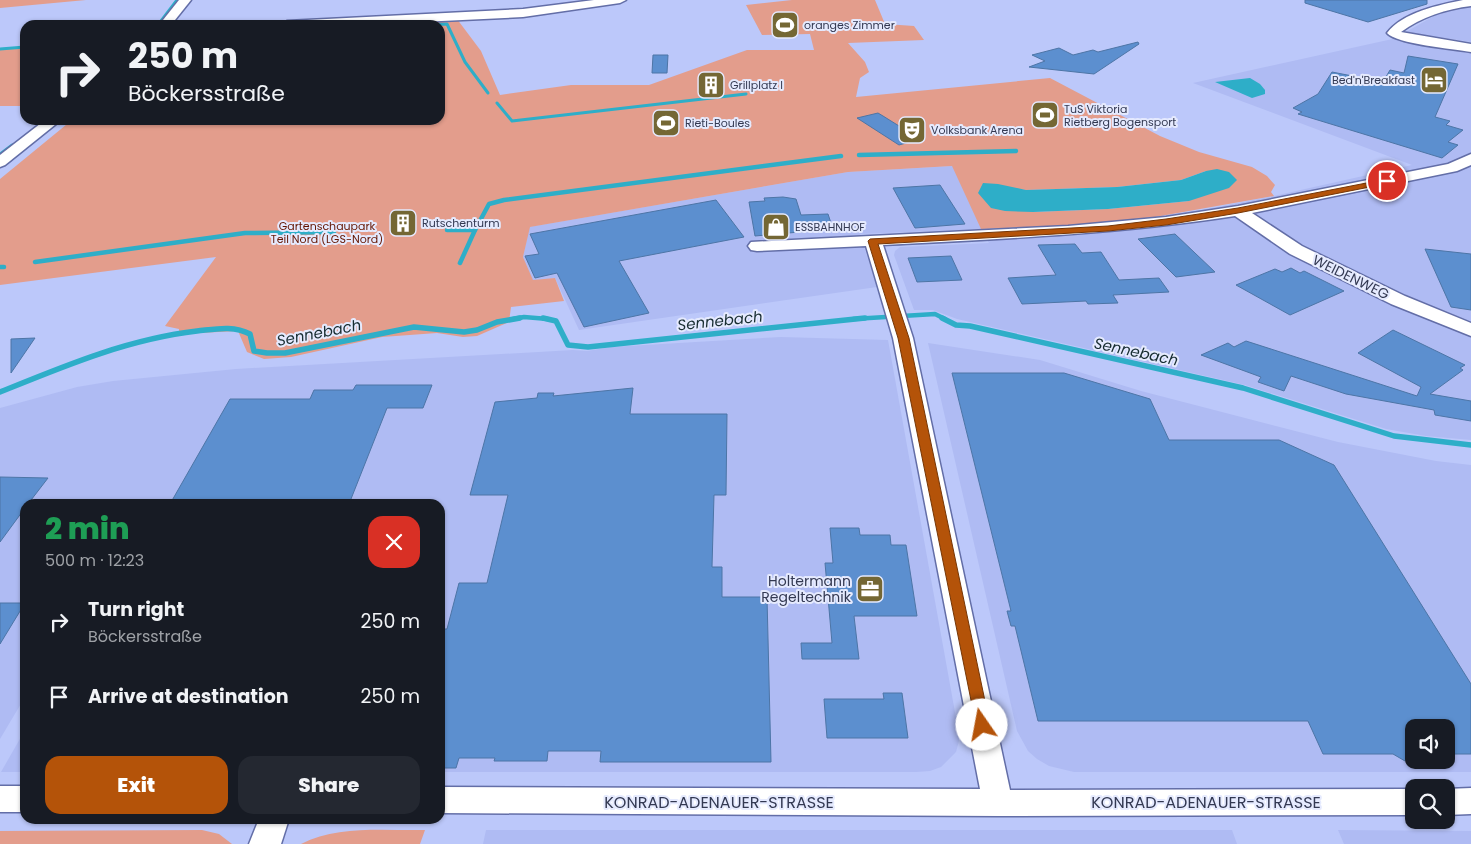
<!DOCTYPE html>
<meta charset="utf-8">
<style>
:root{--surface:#171b24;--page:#242831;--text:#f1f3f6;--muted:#9ea1a6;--accent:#b45309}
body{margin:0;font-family:Poppins,sans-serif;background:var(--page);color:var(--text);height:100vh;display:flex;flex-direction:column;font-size:19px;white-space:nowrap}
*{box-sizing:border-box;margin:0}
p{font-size:16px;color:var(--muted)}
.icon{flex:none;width:28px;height:28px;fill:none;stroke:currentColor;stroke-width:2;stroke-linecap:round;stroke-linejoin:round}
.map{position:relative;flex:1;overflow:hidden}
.details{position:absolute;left:20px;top:499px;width:425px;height:325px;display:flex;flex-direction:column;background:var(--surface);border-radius:15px;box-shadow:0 1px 4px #0004}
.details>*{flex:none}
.top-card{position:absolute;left:20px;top:20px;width:425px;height:105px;border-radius:15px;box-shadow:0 1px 4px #0004;background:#171b24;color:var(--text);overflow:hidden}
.buttons{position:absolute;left:1405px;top:719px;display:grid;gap:10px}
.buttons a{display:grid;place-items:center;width:50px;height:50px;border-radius:10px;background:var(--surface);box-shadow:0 1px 4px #0004;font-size:25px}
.pin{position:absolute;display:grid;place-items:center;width:42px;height:42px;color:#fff;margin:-21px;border:2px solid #fff;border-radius:50%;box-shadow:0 1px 5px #0007}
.me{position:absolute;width:55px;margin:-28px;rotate:348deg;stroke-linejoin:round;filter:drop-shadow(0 0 4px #0008)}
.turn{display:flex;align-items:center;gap:18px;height:105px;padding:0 25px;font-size:22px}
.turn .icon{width:65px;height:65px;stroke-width:2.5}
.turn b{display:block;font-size:35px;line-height:42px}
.round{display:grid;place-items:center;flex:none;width:52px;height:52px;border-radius:15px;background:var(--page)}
.head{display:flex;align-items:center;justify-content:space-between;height:85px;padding:0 25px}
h1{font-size:30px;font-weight:800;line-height:38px;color:#1e9e55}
.action{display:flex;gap:10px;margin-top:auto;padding:10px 25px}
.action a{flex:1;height:58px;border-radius:15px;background:var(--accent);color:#fff;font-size:20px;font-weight:800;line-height:58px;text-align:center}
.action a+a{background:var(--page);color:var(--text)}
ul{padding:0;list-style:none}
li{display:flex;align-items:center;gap:15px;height:75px;padding:0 25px}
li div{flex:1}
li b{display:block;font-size:19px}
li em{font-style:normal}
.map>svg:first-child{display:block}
.built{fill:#afbbf3;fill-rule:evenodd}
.green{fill:#e39d8c;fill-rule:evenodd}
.water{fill:#2eaec8}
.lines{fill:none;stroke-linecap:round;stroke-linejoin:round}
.stream-far2{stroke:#2eaec8;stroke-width:3}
.stream-far1{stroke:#2eaec8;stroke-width:4.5}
.stream{stroke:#2eaec8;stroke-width:5.5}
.building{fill:#5c8fcf;stroke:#4d75a6}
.minor-casing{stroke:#636ea7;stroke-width:3}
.minor{fill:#fff;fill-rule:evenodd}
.route{fill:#b45309;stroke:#753606}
.labels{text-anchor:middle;stroke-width:4;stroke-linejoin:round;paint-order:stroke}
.far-poi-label{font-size:11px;fill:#333952;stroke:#e5eafe;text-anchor:start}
.far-park-label{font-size:11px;fill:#641603;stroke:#e5eafe}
.street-label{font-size:14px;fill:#333952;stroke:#e5eafe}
.poi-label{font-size:14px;fill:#333952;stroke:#e5eafe;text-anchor:end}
.water-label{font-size:15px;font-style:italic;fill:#182d32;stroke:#e5eafe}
.near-street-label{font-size:16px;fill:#333952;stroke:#e5eafe}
</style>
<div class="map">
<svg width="1471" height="844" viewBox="0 0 1471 844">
<rect width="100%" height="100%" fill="#bcc8fa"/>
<g class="built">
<polygon points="1464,6 1471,6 1471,42 1406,32 1439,13"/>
<polygon points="1397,38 1471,50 1471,440 1426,436 1386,429 1245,385 957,319 933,310 914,310 894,255 895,251 900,247 989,243 981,229 860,234 877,287 579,330 555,278 533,281 523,257 529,227 848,172 953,166 1037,227 1118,221 1201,210 1274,196 1412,165 1193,83"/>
<polygon points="781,337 888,340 958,729 959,741 956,752 941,767 930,771 916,772 440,772 440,504 25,504 25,697 0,739 0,408 77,387 113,381 236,369 573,350 587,351 611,347"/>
<path d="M928,343L1040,360L1141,391L1338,442L1436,461L1471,465V772H1074L1049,766L1037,759L1028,751L1017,731ZM1414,728H1446V760H1414Z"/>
<polygon points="25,730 25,772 1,772"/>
<polygon points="486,830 1232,830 1237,844 483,844"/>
<polygon points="1338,830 1471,831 1471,844 1344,844"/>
</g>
<g class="green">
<polygon points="0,0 86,0 0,8"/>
<path d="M792,0H875L885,24L914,26L924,40L848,43L865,62L869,72L860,78L856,97L1050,78L1160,136L1199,152L1252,167L1267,176L1275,185L1271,192L1274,196L1155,217L1082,225L981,229L952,166L848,172L530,227L523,257L533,280L555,278L564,301L511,307L509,322L477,336L463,337L437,333L382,337L291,357L264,359L247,352L238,331L179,334V329L165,326L216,257L0,285V179L72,120H440V25H317L457,19L481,51L500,95L571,85H649L747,50H814L810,34L762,35L746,5ZM1206,171L1189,201L1108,209L1033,212L1015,189L1026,190L1117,187L1181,180Z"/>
<polygon points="25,47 25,106 0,106 0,50"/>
<polygon points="202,830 219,834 232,844 0,844 0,831"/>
<path d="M425,830L420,844H301C338,825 384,831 425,830Z"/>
</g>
<g class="water">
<polygon points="1250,78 1260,84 1265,90 1265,94 1252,98 1215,82"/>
<polygon points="1217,169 1229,172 1237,180 1229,188 1189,201 1108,209 1033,212 1005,211 991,208 978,193 983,183 998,184 1026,190 1117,187 1181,180 1206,171"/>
</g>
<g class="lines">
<g class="stream-far2">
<polyline points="158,25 177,0"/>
<polyline points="422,25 447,24 465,62 488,93"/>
<polyline points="0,49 25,47"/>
<polyline points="497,103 512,121 746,94"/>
</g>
<g class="stream-far1">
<polyline points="0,155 12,146"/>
<polyline points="859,155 1016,151"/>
<polyline points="447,230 475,230 489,204 504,200 841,156"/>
<polyline points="35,262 245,233 334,232"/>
<polyline points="460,263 475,230"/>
<polyline points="0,267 4,267"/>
<polyline points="513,319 524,317 548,319"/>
<polyline points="853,319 935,314 945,319"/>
</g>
<g class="stream">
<polyline points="543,318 556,321 568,345 588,347 865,318"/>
<polyline points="942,318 956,325 970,326 1243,388 1394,436 1471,445"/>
<path d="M0,392C64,366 128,339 197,331C216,329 233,325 250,334L254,351L267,353H285L414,327L464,332L477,330L497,322L520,318"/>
</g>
</g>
<g class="building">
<polygon points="1305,0 1427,0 1427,4 1368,22 1305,3"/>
<polygon points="1138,42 1139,44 1094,74 1029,67 1045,61 1032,55 1059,48 1073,55 1093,50 1098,52"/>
<polygon points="653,55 668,55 667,73 652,73"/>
<polygon points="1408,56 1458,64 1435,117 1450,121 1446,125 1463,130 1448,142 1458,145 1442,158 1298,114 1302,112 1293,108 1318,94 1332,72 1383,82 1390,70 1404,73"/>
<polygon points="878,113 883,116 920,139 899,145 857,118"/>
<polygon points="940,185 965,224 915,228 893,188"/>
<polygon points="783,197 796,199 801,215 828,214 833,229 755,236 749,202 765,201 764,198"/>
<polygon points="716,200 744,237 619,261 649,313 584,327 557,273 535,278 525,256 539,254 530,234"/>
<polygon points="1175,234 1215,272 1176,277 1138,239"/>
<polygon points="1075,244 1082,253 1101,252 1119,280 1159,278 1169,292 1113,295 1118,303 1088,304 1086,301 1022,304 1008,278 1056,275 1038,245"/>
<polygon points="1425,249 1471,254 1471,310 1451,307"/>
<polygon points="951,256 962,280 917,282 908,258"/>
<polygon points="1291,268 1300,273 1304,271 1344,291 1290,315 1236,285 1275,269 1282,272"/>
<polygon points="1393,330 1465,365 1460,368 1463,370 1430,394 1471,401 1471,421 1435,415 1434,410 1346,394 1291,376 1284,391 1258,382 1261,377 1201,355 1228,343 1234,347 1246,341 1417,396 1421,387 1358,353"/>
<polygon points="35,338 11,373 11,339"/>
<polygon points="952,373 1064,373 1150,399 1169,440 1279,440 1334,465 1471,684 1471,754 1446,754 1446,728 1414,728 1414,754 1409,754 1405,761 1393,754 1323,754 1308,721 1038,721 1015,626 1011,626 1007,611 1011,611"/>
<polygon points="356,385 432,385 423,408 387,408 349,504 170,504 230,399 310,399 314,390 353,390"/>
<polygon points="633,388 630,414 727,414 726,495 714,495 712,567 722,567 722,597 767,597 771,762 600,762 601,751 548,751 547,761 494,761 495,758 459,758 456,768 440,768 440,629 447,629 459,583 487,583 508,495 470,495 495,402 537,398 538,393 554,393 553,396"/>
<polygon points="0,477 48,478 28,504 25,504 25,508 0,542"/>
<polygon points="830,528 859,528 860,535 890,535 891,545 906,545 917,616 854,616 859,659 802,659 801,643 832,643 825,563 833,563"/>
<polygon points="0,603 25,603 0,644"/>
<polygon points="883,693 902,693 908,738 827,738 824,699 884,699"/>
</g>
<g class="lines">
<g class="minor-casing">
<g id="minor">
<polygon points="179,0 191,0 171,25 159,25"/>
<polygon points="594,0 626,0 620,3 523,17 357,25 281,25 287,21 523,9"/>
<path d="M1463,0H1471V6C1447,9 1421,17 1401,32L1471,44V52C1454,49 1396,44 1387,33C1403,12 1439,5 1463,0Z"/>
<polygon points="45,120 61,120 5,165 0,167 0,155"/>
<path d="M1471,154V165L1457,171L1252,213L1302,246L1405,296L1471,323V336L1391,304L1290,254L1235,216C1118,234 1001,239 883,245L913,338L1010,790L1414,789V815L998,816L440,813V787L980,789L893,338L866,246L757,251L751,250L748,246L751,242L1068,226L1166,217L1238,206L1448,164Z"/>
<rect x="0" y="786" width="25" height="26"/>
<polygon points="1471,788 1471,814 1446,815 1446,789"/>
<polygon points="259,819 289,819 281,844 249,844"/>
</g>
</g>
<use href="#minor" class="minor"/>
</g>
<polygon class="route" points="1387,179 1391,181 1390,183 1238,213 1166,225 1108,231 878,244 909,338 990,725 988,730 982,732 977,730 898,338 868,241 870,239 1108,226 1166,219 1238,208"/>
<defs>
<g id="stadium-square" transform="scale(1.4375)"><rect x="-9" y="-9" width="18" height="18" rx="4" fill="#746734" stroke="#e5eafe"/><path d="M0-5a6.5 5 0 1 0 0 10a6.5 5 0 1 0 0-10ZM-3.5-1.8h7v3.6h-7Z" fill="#fff"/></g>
<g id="hotel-square" transform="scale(1.4375)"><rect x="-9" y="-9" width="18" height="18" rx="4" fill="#746734" stroke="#e5eafe"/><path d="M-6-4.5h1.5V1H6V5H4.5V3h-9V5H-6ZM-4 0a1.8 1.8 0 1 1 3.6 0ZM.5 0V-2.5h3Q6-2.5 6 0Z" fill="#fff"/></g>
<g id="building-square" transform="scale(1.4375)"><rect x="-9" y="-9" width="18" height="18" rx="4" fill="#746734" stroke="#e5eafe"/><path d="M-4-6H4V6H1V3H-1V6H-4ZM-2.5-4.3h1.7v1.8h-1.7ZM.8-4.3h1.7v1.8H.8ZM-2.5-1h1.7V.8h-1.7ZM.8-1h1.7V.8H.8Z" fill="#fff"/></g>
<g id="theatre-square" transform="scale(1.4375)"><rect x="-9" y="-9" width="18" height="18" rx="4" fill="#746734" stroke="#e5eafe"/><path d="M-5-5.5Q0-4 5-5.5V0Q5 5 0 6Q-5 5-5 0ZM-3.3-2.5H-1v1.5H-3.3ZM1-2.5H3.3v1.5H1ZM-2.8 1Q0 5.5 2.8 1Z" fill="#fff"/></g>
<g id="shop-square" transform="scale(1.4375)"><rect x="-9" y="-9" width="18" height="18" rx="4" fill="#746734" stroke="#e5eafe"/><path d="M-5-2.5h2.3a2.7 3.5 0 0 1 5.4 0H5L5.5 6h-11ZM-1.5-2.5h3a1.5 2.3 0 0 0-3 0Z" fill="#fff"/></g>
<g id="office-square" transform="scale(1.4375)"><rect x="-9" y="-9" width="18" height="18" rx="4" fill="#746734" stroke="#e5eafe"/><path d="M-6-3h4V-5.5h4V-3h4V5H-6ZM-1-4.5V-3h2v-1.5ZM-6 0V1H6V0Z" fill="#fff"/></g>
</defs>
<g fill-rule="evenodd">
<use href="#stadium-square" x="785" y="25"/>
<use href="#hotel-square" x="1434" y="80"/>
<use href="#building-square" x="711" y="85"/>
<use href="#stadium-square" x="1045" y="115"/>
<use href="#stadium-square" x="666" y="123"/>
<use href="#theatre-square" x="912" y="130"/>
<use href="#building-square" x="403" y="223"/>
<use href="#shop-square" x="776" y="227"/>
<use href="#office-square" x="870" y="589"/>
</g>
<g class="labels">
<g class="far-poi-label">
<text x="804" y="29">oranges Zimmer</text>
<text x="1415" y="84" text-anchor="end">Bed'n'Breakfast</text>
<text x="730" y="89">Grillplatz I</text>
<text x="1064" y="113">TuS Viktoria<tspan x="1064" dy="13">Rietberg Bogensport</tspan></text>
<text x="685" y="127">Rieti-Boules</text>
<text x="931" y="134">Volksbank Arena</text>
<text x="422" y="227">Rutschenturm</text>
<text x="795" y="231">ESSBAHNHOF</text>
</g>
<g class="far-park-label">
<text x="327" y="230">Gartenschaupark<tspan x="327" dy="13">Teil Nord (LGS-Nord)</tspan></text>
</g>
<g class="street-label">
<text transform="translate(1351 277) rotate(26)" y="5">WEIDENWEG</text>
</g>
<g class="poi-label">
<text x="851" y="586">Holtermann<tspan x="851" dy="16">Regeltechnik</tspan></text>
</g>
<g class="water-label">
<text transform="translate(720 321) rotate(-6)" y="5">Sennebach</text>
<text transform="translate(319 333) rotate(-11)" y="5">Sennebach</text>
<text transform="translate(1136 352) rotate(12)" y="5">Sennebach</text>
</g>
<g class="near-street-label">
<text x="719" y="808">KONRAD-ADENAUER-STRASSE</text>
<text x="1206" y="808">KONRAD-ADENAUER-STRASSE</text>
</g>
</g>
</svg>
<div class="buttons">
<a><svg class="icon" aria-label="sound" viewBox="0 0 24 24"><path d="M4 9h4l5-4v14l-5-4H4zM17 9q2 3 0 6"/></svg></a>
<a><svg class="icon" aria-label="search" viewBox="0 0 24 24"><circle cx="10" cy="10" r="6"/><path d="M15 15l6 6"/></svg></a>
</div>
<div class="pin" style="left:1387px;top:181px;background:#d93025"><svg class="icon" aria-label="arrive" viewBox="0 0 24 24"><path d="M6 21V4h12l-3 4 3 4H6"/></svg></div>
<svg class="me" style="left:982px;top:725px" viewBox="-20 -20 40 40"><circle r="19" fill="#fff"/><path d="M0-13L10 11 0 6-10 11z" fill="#b45309"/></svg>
<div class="top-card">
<div class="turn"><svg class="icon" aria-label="right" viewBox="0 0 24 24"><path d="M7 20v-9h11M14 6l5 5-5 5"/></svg><div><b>250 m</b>Böckersstraße</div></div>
</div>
<section class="details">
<div class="head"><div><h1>2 min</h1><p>500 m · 12:23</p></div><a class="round" style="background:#d93025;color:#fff"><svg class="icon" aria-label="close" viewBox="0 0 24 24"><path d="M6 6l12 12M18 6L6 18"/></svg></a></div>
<ul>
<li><svg class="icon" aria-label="right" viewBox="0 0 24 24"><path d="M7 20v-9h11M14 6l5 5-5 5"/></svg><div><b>Turn right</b><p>Böckersstraße</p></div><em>250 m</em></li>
<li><svg class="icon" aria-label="arrive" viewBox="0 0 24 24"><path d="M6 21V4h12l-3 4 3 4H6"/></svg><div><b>Arrive at destination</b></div><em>250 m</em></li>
</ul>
<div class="action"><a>Exit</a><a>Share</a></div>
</section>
</div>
